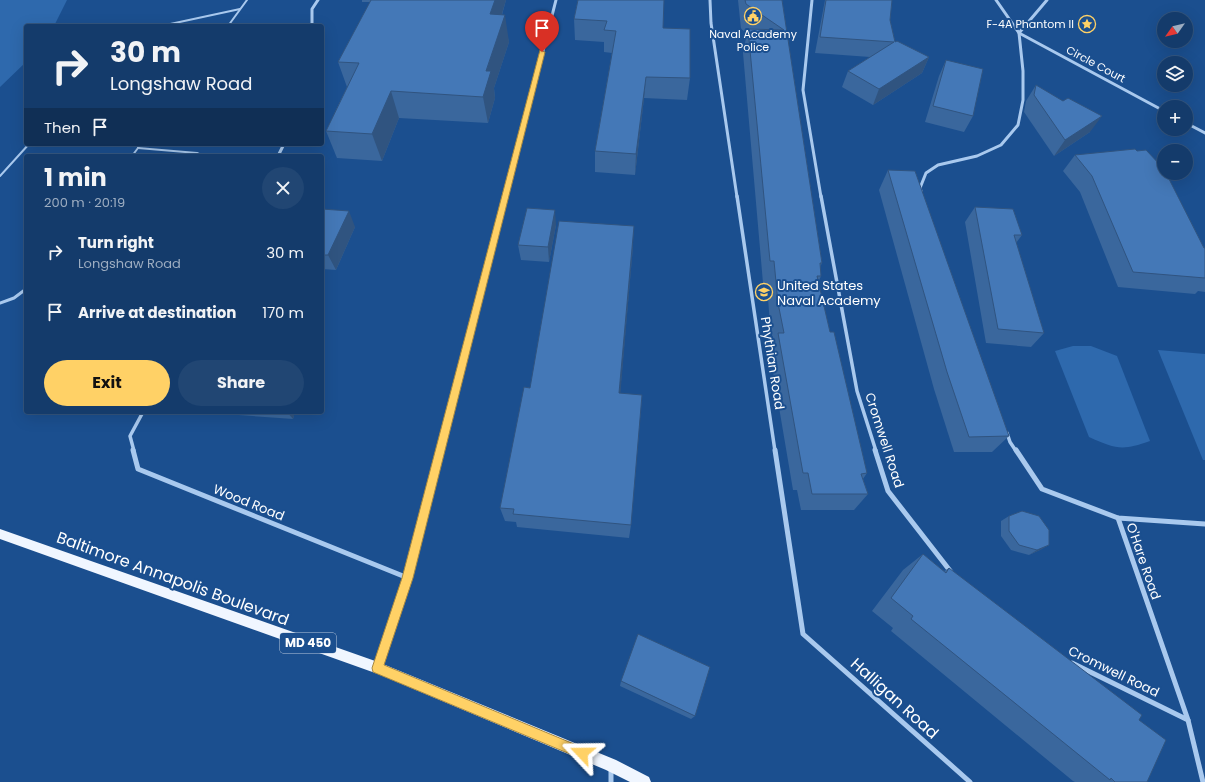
<!DOCTYPE html>
<meta charset="utf-8">
<style>
:root{--surface:#143b6b;--page:#214673;--text:#f1f3f6;--muted:#9dadc1;--line:#33557e;--accent:#ffd166}
body{margin:0;font-family:Poppins,sans-serif;background:var(--page);color:var(--text);height:100vh;display:flex;flex-direction:column;font-size:15px;white-space:nowrap}
*{box-sizing:border-box;margin:0}
p{font-size:13px;color:var(--muted)}
.icon{flex:none;width:22px;height:22px;fill:none;stroke:currentColor;stroke-width:2;stroke-linecap:round;stroke-linejoin:round}
.map{position:relative;flex:1;overflow:hidden}
.drawer{position:absolute;left:24px;top:154px;width:300px;height:260px;display:flex;flex-direction:column;background:var(--surface);border-radius:4px;box-shadow:0 4px 16px #0002,0 0 0 1px var(--line)}
.drawer>*{flex:none}
.banner{position:absolute;left:24px;top:24px;width:300px;height:122px;border-radius:4px;box-shadow:0 4px 16px #0002,0 0 0 1px var(--line);background:#143b6b;color:var(--text);overflow:hidden}
.needle{width:26px;rotate:236deg}
.controls{position:absolute;left:1157px;top:12px;display:grid;gap:8px}
.controls a{display:grid;place-items:center;width:36px;height:36px;border-radius:50%;background:var(--surface);box-shadow:0 4px 16px #0002,0 0 0 1px var(--line);font-size:20px}
.pin{position:absolute;display:grid;place-items:center;width:34px;height:34px;color:#fff;margin:-41px -17px;border-radius:50% 50% 50% 0;rotate:-45deg;box-shadow:0 0 4px #0007}
.pin .icon{rotate:45deg}
.me{position:absolute;width:44px;margin:-22px;rotate:293deg;stroke-linejoin:round;filter:drop-shadow(0 0 3px #0008)}
.turn{display:flex;align-items:center;gap:14px;height:84px;padding:0 20px;font-size:18px}
.turn .icon{width:52px;height:52px;stroke-width:2.5}
.turn b{display:block;font-size:28px;line-height:34px}
.then{display:flex;align-items:center;height:38px;padding:0 20px;background:#0003;gap:8px;font-size:15px}
.round{display:grid;place-items:center;flex:none;width:42px;height:42px;border-radius:21px;background:var(--page)}
.overview{display:flex;align-items:center;justify-content:space-between;height:68px;padding:0 20px}
h1{font-size:24px;font-weight:700;line-height:30px}
.primary-button{display:flex;gap:8px;margin-top:auto;padding:8px 20px}
.primary-button a{flex:1;height:46px;border-radius:24px;background:var(--accent);color:#111;font-size:16px;font-weight:700;line-height:46px;text-align:center}
.primary-button a+a{background:var(--page);color:var(--text)}
ul{padding:0;list-style:none}
li{display:flex;align-items:center;gap:12px;height:60px;padding:0 20px}
li div{flex:1}
li b{display:block;font-size:15px}
li em{font-style:normal}
.map>svg:first-child{display:block}
.green{fill:#2e69ad}
.lines{fill:none;stroke-linecap:round;stroke-linejoin:round}
.service-far1{stroke:#a9c9ee;stroke-width:2}
.service{stroke:#a9c9ee;stroke-width:3}
.minor-far2{stroke:#a9c9ee;stroke-width:3}
.minor-far1{stroke:#a9c9ee;stroke-width:3.5}
.minor{stroke:#a9c9ee;stroke-width:5}
.primary{fill:#f0f6ff;fill-rule:evenodd}
.wall{fill:#3a679d}
.shaded-wall{fill:#305480}
.building{fill:#4478b7;stroke:#305480}
.route{fill:#ffd166;stroke:#a68842}
.labels{text-anchor:middle;stroke-width:4;stroke-linejoin:round;paint-order:stroke}
.far-poi-label{font-size:11px;fill:#fff;stroke:#1b4f8f;text-anchor:end}
.far-street-label{font-size:11px;fill:#fff;stroke:#1b4f8f}
.shield{fill:#1b4f8f;stroke:#bbcadd;stroke-width:1}
.shield-label{font-size:12px;font-weight:bold;fill:#fff}
.poi-label{font-size:13px;fill:#fff;stroke:#1b4f8f;text-anchor:start}
.street-label{font-size:13px;fill:#fff;stroke:#1b4f8f}
.near-street-label{font-size:16px;fill:#fff;stroke:#1b4f8f}
</style>
<div class="map">
<svg width="1205" height="782" viewBox="0 0 1205 782">
<rect width="100%" height="100%" fill="#1b4f8f"/>
<g class="green">
<polygon points="0,0 67,0 54,26 26,26 26,62 0,87"/>
<path d="M1073,346H1091L1117,356L1150,441C1122,451 1116,449 1089,437L1055,351Z"/>
<polygon points="1158,350 1205,354 1205,460 1203,460"/>
</g>
<g class="lines">
<g class="service-far1">
<polyline points="161,26 240,9"/>
<polyline points="228,26 247,0"/>
<polyline points="138,148 197,153 203,156"/>
<polyline points="132,156 141,144"/>
<polyline points="0,176 29,144"/>
</g>
<polyline class="service" points="0,303 14,298 26,289"/>
<g class="minor-far2">
<polyline points="710,0 711,23 737,197"/>
<polyline points="812,0 803,90 821,197"/>
<polyline points="996,0 1019,33 1164,111"/>
<polyline points="312,26 312,9 318,0"/>
<polyline points="1186,123 1205,133"/>
<polyline points="278,156 284,144"/>
<polyline points="921,191 920,188 926,173 938,165 977,156 1001,145 1018,125 1023,100 1023,71 1019,33 1047,0"/>
<polyline points="506,197 556,0"/>
</g>
<g class="minor-far1">
<polyline points="737,196 775,451"/>
<polyline points="821,196 857,391 876,451"/>
<polyline points="1007,433 1010,442 1016,451"/>
<polyline points="134,451 130,436 143,412"/>
<polyline points="440,451 506,196"/>
</g>
<g class="minor">
<polyline points="133,450 138,469 408,578"/>
<polyline points="775,450 803,634 970,782"/>
<polyline points="875,450 888,491 951,572"/>
<polyline points="1016,450 1042,489 1118,518 1205,524"/>
<polyline points="1118,518 1188,720"/>
<polyline points="1072,663 1188,720 1203,782"/>
<polyline points="378,668 408,578 441,450"/>
<polyline points="611,768 611,782"/>
</g>
<polygon class="primary" points="0,529 378,662 616,760 649,777 651,782 630,782 606,770 378,674 0,539"/>
</g>
<g class="wall">
<polygon points="362,0 506,0 502,15 509,42 494,88 495,98 488,123 399,118 382,161 337,158 326,131 347,87 338,62 370,2 362,2"/>
<polygon points="578,0 663,28 690,78 687,100 644,98 635,175 595,172 595,151 612,53 604,52 604,42 575,40 574,19"/>
<polygon points="738,0 782,0 822,263 820,267 821,276 818,283 830,332 867,473 863,479 868,494 854,510 801,510 797,490 793,490 770,354 774,345 770,325 767,284 763,283 743,53 747,33 741,29"/>
<polygon points="825,0 892,0 890,20 895,42 929,57 922,73 873,105 842,87 848,71 870,57 815,53"/>
<polygon points="946,60 973,116 964,132 925,122 939,76"/>
<polygon points="1036,85 1090,132 1054,156 1024,112 1026,101"/>
<polygon points="1075,155 1205,248 1205,292 1198,291 1195,294 1118,287 1080,192 1063,171"/>
<polygon points="888,170 1009,436 992,452 954,452 934,389 879,190"/>
<polygon points="975,207 1022,235 1016,243 1044,333 1031,347 986,343 965,222"/>
<polygon points="322,209 355,227 336,270 322,269"/>
<polygon points="556,225 549,262 521,260 518,245"/>
<polygon points="633,246 620,393 631,525 629,538 517,527 516,522 505,521 500,508 530,388"/>
<polygon points="210,412 295,412 293,419 211,413"/>
<polygon points="1009,516 1049,545 1040,550 1029,555 1011,550 1001,536 1001,521"/>
<polygon points="923,554 944,571 949,568 1139,720 1147,782 1075,782 1073,781 891,631 893,628 872,611 903,570"/>
<polygon points="621,681 695,716 691,719 620,686"/>
</g>
<g class="shaded-wall">
<polygon points="495,0 506,0 494,41 490,14"/>
<polygon points="505,15 509,42 494,88 495,98 488,123 483,97 486,71"/>
<polygon points="929,57 922,73 873,105 879,89"/>
<polygon points="646,77 644,98 635,175 636,154"/>
<polygon points="391,91 399,118 382,161 372,134"/>
<polygon points="1102,116 1090,132 1054,156 1065,140"/>
<polygon points="555,210 556,225 549,262 548,247"/>
<polygon points="349,211 355,227 336,270 328,255"/>
<polygon points="634,226 633,246 619,410 619,393"/>
<polygon points="287,412 295,412 293,419"/>
<polygon points="1049,545 1040,550 1029,555 1037,550"/>
</g>
<g class="building">
<polygon points="371,0 495,0 490,14 505,15 486,71 491,71 483,97 391,91 372,134 326,131 359,63 338,62"/>
<polygon points="578,0 664,0 663,28 690,29 690,78 646,77 636,154 595,151 616,31 604,30 607,21 574,19"/>
<polygon points="745,0 782,0 822,263 820,263 821,276 817,276 830,332 834,332 867,473 861,474 868,494 812,494 808,473 803,473 778,333 784,333 778,303 774,261 770,261 748,29 784,30 746,4"/>
<polygon points="826,0 892,0 890,20 895,42 897,41 929,57 879,89 848,71 894,42 820,37"/>
<polygon points="946,60 983,69 973,116 933,106"/>
<polygon points="1036,85 1063,101 1068,98 1102,116 1065,140 1034,95"/>
<polygon points="1135,149 1137,151 1146,150 1163,168 1164,170 1164,173 1166,173 1204,248 1205,248 1205,278 1133,272 1092,176 1075,155"/>
<polygon points="888,170 915,171 1009,436 969,437 947,372"/>
<polygon points="975,207 1013,209 1022,235 1014,235 1044,333 998,329"/>
<polygon points="527,208 555,210 548,247 518,245"/>
<polygon points="322,209 349,211 328,255 322,255"/>
<polygon points="559,221 634,226 619,393 642,395 631,525 513,514 514,509 500,508 524,387 530,388"/>
<polygon points="1022,511 1039,516 1049,530 1049,545 1037,550 1019,545 1009,531 1009,516"/>
<polygon points="923,554 946,573 949,568 1142,715 1139,720 1166,740 1147,782 1115,782 1111,778 1110,780 911,619 913,616 891,598"/>
<polygon points="638,634 710,667 695,716 621,681"/>
</g>
<polygon class="route" points="540,50 545,52 413,578 384,665 586,749 588,753 586,758 582,759 373,672 372,668 402,578"/>
<defs>
<g id="civic-ring" transform="scale(0.9)"><circle r="9.5" fill="#1b4f8f" stroke="#ffd166" stroke-width="1.5"/><path d="M-.6-6.5H3V-4.5H.6V-3L4-1V1h2V6H-6V1h2V-1L-.6-3ZM-1.2 2.5V6h2.4V2.5Z" fill="#ffd166"/></g>
<g id="sight-ring" transform="scale(0.9)"><circle r="9.5" fill="#1b4f8f" stroke="#ffd166" stroke-width="1.5"/><path d="M0-6L1.8-2.2L6-1.7L2.9 1.2L3.7 5.4L0 3.3L-3.7 5.4L-2.9 1.2L-6-1.7L-1.8-2.2Z" fill="#ffd166"/></g>
<g id="university-ring" transform="scale(0.9)"><circle r="9.5" fill="#1b4f8f" stroke="#ffd166" stroke-width="1.5"/><path d="M0-5L7-2L0 1L-7-2ZM-4 1L0 2.5L4 1V4Q0 6-4 4Z" fill="#ffd166"/></g>
</defs>
<g fill-rule="evenodd">
<use href="#civic-ring" x="753" y="16"/>
<use href="#sight-ring" x="1087" y="24"/>
<use href="#university-ring" x="764" y="292"/>
</g>
<g class="labels">
<g class="far-poi-label">
<text x="1074" y="28">F-4A Phantom II</text>
<text x="753" y="38" text-anchor="middle">Naval Academy<tspan x="753" dy="13">Police</tspan></text>
</g>
<g class="far-street-label">
<text transform="translate(1096 64) rotate(28)" y="4">Circle Court</text>
</g>
<rect class="shield" x="280" y="633" width="56" height="20" rx="3"/>
<g class="shield-label">
<text x="308" y="647">MD 450</text>
</g>
<g class="poi-label">
<text x="777" y="290">United States<tspan x="777" dy="15">Naval Academy</tspan></text>
</g>
<g class="street-label">
<text transform="translate(773 363) rotate(81)" y="5">Phythian Road</text>
<text transform="translate(885 440) rotate(72)" y="5">Cromwell Road</text>
<text transform="translate(249 502) rotate(22)" y="5">Wood Road</text>
<text transform="translate(1144 561) rotate(71)" y="5">O'Hare Road</text>
<text transform="translate(1114 671) rotate(26)" y="5">Cromwell Road</text>
</g>
<g class="near-street-label">
<text transform="translate(173 578) rotate(20)" y="6">Baltimore Annapolis Boulevard</text>
<text transform="translate(895 698) rotate(42)" y="6">Halligan Road</text>
</g>
</g>
</svg>
<div class="controls">
<a><svg class="needle" viewBox="-14 -14 28 28"><path d="M0-13l5 13h-10z" fill="#e53935"/><path d="M0 13l5-13h-10z" fill="#9dadc1"/></svg></a>
<a><svg class="icon" aria-label="layers" viewBox="0 0 24 24"><path d="M12 4l9 5-9 5-9-5zM3 14l9 5 9-5"/></svg></a>
<a>+</a>
<a>−</a>
</div>
<div class="pin" style="left:542px;top:52px;background:#d93025"><svg class="icon" aria-label="arrive" viewBox="0 0 24 24"><path d="M6 21V4h12l-3 4 3 4H6"/></svg></div>
<svg class="me" style="left:582px;top:753px" viewBox="-20 -20 40 40"><path d="M0-17L14 15 0 8-14 15z" fill="#ffd166" stroke="#fff" stroke-width="4"/></svg>
<div class="banner">
<div class="turn"><svg class="icon" aria-label="right" viewBox="0 0 24 24"><path d="M7 20v-9h11M14 6l5 5-5 5"/></svg><div><b>30 m</b>Longshaw Road</div></div>
<div class="then">Then<svg class="icon" aria-label="arrive" viewBox="0 0 24 24"><path d="M6 21V4h12l-3 4 3 4H6"/></svg></div>
</div>
<section class="drawer">
<div class="overview"><div><h1>1 min</h1><p>200 m · 20:19</p></div><a class="round"><svg class="icon" aria-label="close" viewBox="0 0 24 24"><path d="M6 6l12 12M18 6L6 18"/></svg></a></div>
<ul>
<li><svg class="icon" aria-label="right" viewBox="0 0 24 24"><path d="M7 20v-9h11M14 6l5 5-5 5"/></svg><div><b>Turn right</b><p>Longshaw Road</p></div><em>30 m</em></li>
<li><svg class="icon" aria-label="arrive" viewBox="0 0 24 24"><path d="M6 21V4h12l-3 4 3 4H6"/></svg><div><b>Arrive at destination</b></div><em>170 m</em></li>
</ul>
<div class="primary-button"><a>Exit</a><a>Share</a></div>
</section>
</div>
